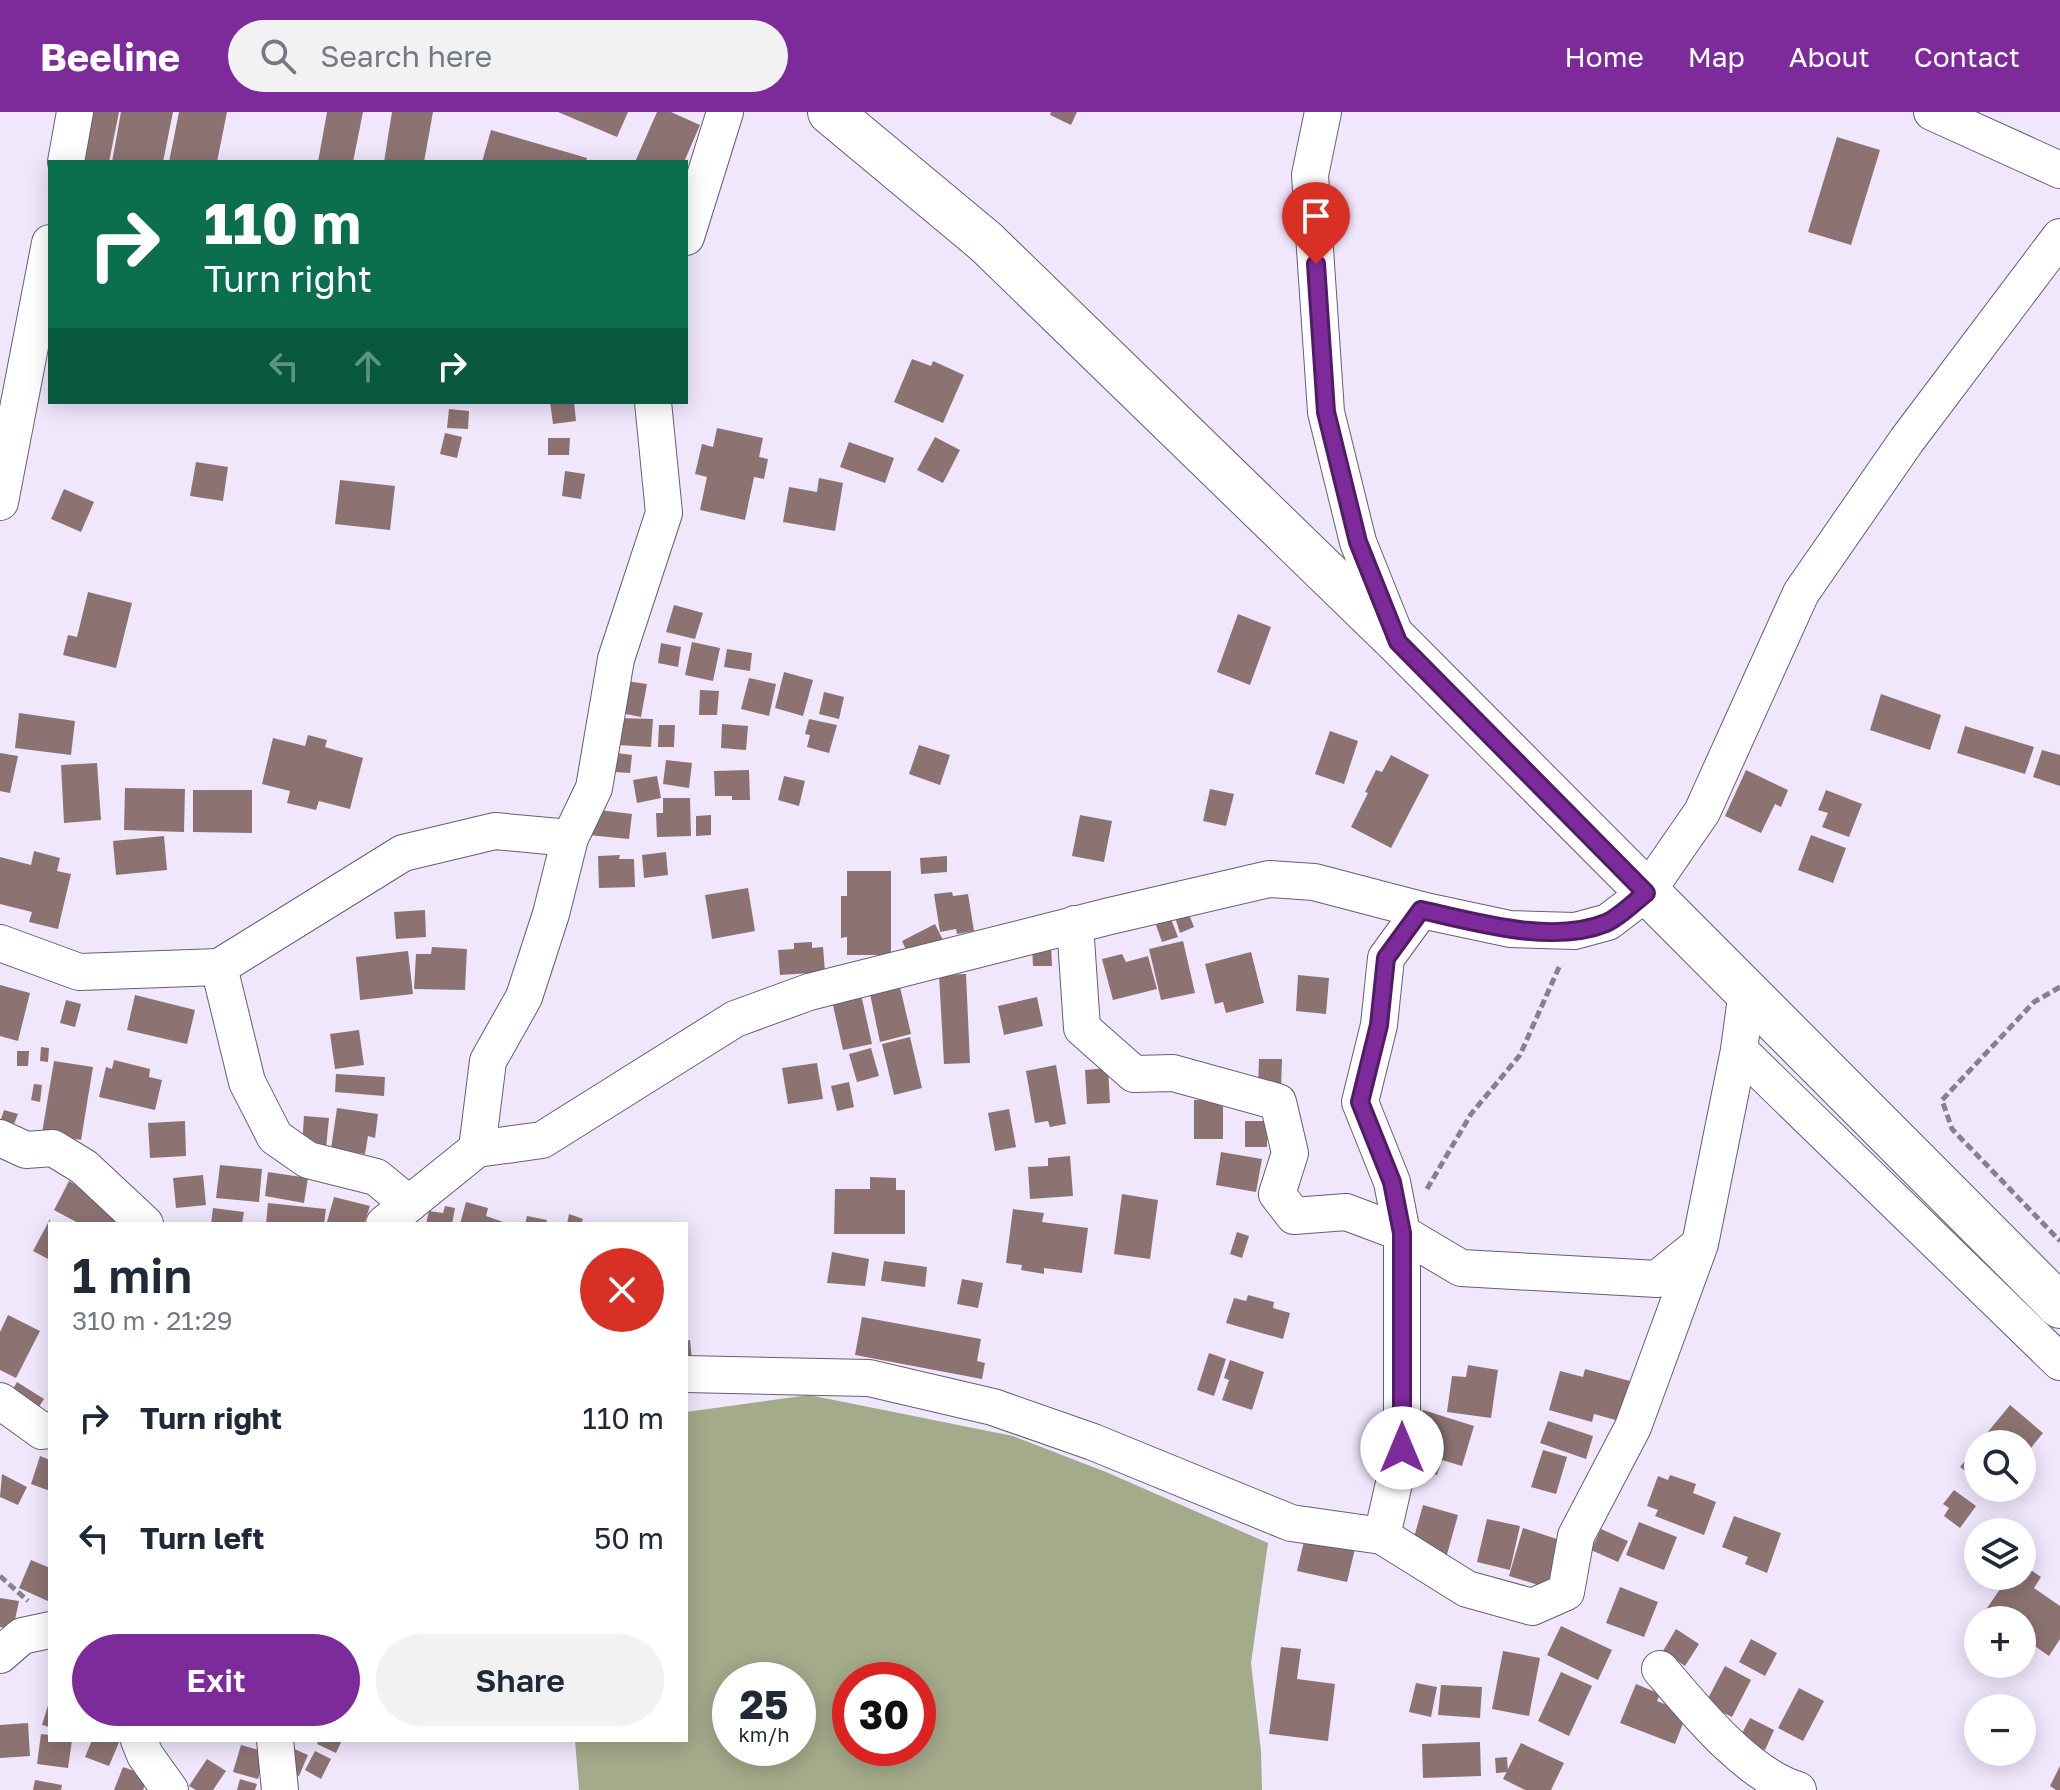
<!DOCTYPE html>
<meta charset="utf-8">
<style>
:root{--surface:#fff;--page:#f2f2f3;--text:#1f2937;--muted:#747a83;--accent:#7d2b9b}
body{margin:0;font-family:"Golos Text",sans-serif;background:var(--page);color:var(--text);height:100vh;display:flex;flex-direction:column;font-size:30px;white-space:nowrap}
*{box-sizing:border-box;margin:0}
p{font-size:26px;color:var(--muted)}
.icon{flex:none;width:44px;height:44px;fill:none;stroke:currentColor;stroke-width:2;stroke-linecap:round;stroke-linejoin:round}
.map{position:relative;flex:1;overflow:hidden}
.details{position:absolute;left:48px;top:1110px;width:640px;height:520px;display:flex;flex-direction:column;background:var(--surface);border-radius:0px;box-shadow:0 4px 20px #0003}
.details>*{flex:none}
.guide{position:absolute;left:48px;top:48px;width:640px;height:244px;border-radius:0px;box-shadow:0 4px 20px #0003;background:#0b6e4f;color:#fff;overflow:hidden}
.fabs{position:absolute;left:1964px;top:1318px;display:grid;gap:16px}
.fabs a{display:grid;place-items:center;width:72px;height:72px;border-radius:50%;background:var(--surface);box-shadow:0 4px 20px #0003;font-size:40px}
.speed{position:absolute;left:712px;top:1550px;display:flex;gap:16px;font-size:40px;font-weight:700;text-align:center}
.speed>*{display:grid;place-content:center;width:104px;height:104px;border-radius:50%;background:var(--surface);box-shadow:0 4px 20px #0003;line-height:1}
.speed small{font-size:20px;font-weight:400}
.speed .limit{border:12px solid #d22;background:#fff;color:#111}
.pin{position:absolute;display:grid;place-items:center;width:68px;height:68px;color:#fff;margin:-82px -34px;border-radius:50% 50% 50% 0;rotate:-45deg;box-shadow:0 0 8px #0007}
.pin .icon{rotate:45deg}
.me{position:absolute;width:88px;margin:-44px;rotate:0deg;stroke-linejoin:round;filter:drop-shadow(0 0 6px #0008)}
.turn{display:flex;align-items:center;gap:28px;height:168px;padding:0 24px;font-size:36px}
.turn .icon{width:104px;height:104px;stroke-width:2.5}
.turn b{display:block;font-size:56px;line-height:68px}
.lanes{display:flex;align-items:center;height:76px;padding:0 24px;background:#0003;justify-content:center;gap:40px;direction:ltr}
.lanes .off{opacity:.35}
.round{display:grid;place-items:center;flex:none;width:84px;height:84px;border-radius:42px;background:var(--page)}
.overview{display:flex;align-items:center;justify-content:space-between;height:136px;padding:0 24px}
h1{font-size:48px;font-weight:600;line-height:60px}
.cta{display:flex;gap:16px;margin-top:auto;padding:16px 24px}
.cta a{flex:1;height:92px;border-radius:48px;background:var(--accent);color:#fff;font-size:32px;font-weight:600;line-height:92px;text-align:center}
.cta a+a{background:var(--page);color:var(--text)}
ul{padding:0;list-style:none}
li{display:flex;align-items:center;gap:24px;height:120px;padding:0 24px}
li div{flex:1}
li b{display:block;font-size:30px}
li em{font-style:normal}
header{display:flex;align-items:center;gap:48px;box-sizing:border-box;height:112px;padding:0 40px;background:var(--accent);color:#fff}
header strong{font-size:38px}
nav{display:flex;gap:44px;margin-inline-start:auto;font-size:28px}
.search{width:560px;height:72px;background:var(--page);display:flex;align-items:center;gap:20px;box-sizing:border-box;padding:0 28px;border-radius:44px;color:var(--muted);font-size:30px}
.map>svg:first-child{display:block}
.forest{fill:#a4ab8a;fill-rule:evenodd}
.building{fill:#8c7372}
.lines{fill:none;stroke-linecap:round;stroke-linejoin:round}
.minor-casing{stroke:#665e71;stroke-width:38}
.secondary-casing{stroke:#665e71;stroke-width:46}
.path{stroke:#86808f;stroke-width:5;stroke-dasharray:8 4;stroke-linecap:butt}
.minor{stroke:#fff;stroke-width:36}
.secondary{stroke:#fff;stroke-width:44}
.route-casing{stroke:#511c65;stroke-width:20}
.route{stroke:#7d2b9b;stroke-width:14}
</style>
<header>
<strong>Beeline</strong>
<div class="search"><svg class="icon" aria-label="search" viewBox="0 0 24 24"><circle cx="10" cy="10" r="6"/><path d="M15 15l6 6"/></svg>Search here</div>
<nav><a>Home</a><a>Map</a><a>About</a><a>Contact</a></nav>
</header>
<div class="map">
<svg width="2060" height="1678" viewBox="0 0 2060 1678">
<rect width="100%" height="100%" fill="#f0e7fd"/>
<path class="forest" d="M809,1283L1013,1324L1106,1360L1268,1431L1251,1551L1261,1639L1262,1678H579L575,1628H686V1300ZM730,1568H798V1636H730ZM918,1568V1636H850V1568Z"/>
<g class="building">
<polygon points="92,0 119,0 109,50 82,50"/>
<polygon points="121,0 173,0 163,50 112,50"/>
<polygon points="179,0 227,0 217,50 169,50"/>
<polygon points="327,0 363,0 353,50 318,50"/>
<polygon points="392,0 433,0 424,50 384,50"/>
<polygon points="558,0 628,0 617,25"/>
<polygon points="657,0 671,0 700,13 684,50 635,50"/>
<polygon points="1051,0 1077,0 1071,13 1050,3"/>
<polygon points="491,18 587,46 586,50 482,50"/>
<polygon points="1837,25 1880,38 1851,133 1808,120"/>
<polygon points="912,247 931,254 933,249 964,263 943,311 894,290"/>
<polygon points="550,290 574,290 576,309 553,312"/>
<polygon points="449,297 469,299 468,317 447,316"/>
<polygon points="717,316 763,326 759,345 768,347 764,367 754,365 745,408 700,398 707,365 695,362 702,332 713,335"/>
<polygon points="445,321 462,325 457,346 440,342"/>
<polygon points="935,325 960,338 943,371 917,358"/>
<polygon points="548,326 570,326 569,343 548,343"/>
<polygon points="849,330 894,346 885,371 840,355"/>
<polygon points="196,350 228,355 223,389 190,384"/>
<polygon points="565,359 585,362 581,387 562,384"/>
<polygon points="819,366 843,371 835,419 783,410 789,375 817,380"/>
<polygon points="340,368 395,374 390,418 335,412"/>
<polygon points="64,377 94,390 81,420 51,407"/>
<polygon points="88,480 132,491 116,556 63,543 68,523 77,525"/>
<polygon points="674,493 703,501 695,527 666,520"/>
<polygon points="1238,502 1271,515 1250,573 1217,560"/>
<polygon points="692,530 720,536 713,569 685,563"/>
<polygon points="661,531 681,535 678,555 658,551"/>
<polygon points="727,537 752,541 750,559 724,555"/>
<polygon points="784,560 813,568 803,604 775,596"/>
<polygon points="749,566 776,572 769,604 741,597"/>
<polygon points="626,569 647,572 641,605 620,601"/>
<polygon points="700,578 719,579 717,603 699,603"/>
<polygon points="824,580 844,585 839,607 819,602"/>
<polygon points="1881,582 1941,603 1930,638 1870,618"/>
<polygon points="19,601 75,609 71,643 15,636"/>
<polygon points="619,606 653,607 651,635 618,633"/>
<polygon points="809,607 837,613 829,641 807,635 810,623 805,622"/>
<polygon points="722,612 748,614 746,638 721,636"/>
<polygon points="659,613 675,613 674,635 658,635"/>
<polygon points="1965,614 2034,635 2025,662 1957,641"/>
<polygon points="1330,619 1358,629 1344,672 1315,662"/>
<polygon points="308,623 327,628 325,635 363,646 350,697 319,689 316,698 287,691 290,679 262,672 273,626 305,634"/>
<polygon points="919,633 950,643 940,673 909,662"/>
<polygon points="2042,638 2060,643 2060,674 2033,665"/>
<polygon points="0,641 18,644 10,681 0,679"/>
<polygon points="617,641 632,643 630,661 614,660"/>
<polygon points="1391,643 1429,663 1391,736 1351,715 1368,681 1365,680 1376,658 1382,660"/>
<polygon points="666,648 692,651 689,676 663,672"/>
<polygon points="97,651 101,708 64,711 61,653"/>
<polygon points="749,658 750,688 732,688 732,684 715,684 714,659"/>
<polygon points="1746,658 1788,678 1781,695 1775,692 1761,721 1725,704"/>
<polygon points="657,664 661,686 637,691 633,668"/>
<polygon points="784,664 805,669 799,694 778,688"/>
<polygon points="125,676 185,677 184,720 124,718"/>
<polygon points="1210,677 1234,682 1226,714 1203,709"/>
<polygon points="193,678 252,678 252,721 193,720"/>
<polygon points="1826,678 1862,692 1849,725 1822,715 1828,701 1818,698"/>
<polygon points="663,686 690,686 691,724 657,725 656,701 663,701"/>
<polygon points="591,697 632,702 629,727 588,723"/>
<polygon points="711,703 711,723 696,724 696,704"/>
<polygon points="1080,703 1112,709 1104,750 1072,744"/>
<polygon points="1811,723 1846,736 1833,771 1798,758"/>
<polygon points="164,724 167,758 116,763 113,729"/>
<polygon points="34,739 60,746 57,759 71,762 58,817 29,810 32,800 0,792 0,745 31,753"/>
<polygon points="666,740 668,763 644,766 642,743"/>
<polygon points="620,743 619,747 634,747 635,775 599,776 598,744"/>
<polygon points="947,744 947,760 921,762 920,746"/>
<polygon points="847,759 891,759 891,843 847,843 847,825 841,826 841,784 847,784"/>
<polygon points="748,776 755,819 712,827 705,783"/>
<polygon points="952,780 953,784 968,782 974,819 957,822 956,817 940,820 934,782"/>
<polygon points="425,798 426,825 396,827 394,800"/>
<polygon points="1188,800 1194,815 1180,821 1175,805"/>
<polygon points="1171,807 1178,825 1162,830 1156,813"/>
<polygon points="935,812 943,828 910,846 902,829"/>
<polygon points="1183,829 1195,881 1161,888 1149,837"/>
<polygon points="812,830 812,836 823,835 825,860 780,863 778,838 794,837 794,831"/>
<polygon points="1051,832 1052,854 1033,854 1032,833"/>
<polygon points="432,835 467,837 465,878 414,877 416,842 431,842"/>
<polygon points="408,839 413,882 360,888 356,845"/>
<polygon points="1251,840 1264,891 1226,901 1223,890 1215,892 1205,852"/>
<polygon points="1122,842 1126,850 1148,844 1157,877 1113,888 1102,847"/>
<polygon points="966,862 970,951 944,952 939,863"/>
<polygon points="1298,863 1329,866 1326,902 1296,899"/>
<polygon points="899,871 911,922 880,930 869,877"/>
<polygon points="0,873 30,881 18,929 0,924"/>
<polygon points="861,882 872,932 843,938 832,889"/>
<polygon points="135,883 195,898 187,932 127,918"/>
<polygon points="1037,885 1043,914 1004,923 998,894"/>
<polygon points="66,888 81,892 75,915 60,911"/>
<polygon points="359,918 364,953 335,957 330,922"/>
<polygon points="910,925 922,976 894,983 882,932"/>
<polygon points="41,935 49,936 48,950 40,949"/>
<polygon points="871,936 879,964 857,970 849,942"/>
<polygon points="17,939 29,939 28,954 17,954"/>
<polygon points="1259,947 1282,947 1281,976 1258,976"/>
<polygon points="114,948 150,957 149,965 162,968 155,998 99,985 106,955 112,957"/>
<polygon points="54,949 93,955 81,1028 42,1021"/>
<polygon points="817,951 823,987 788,992 782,956"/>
<polygon points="1056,953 1066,1012 1050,1015 1048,1009 1035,1011 1026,959"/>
<polygon points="1108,956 1110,991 1087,992 1085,958"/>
<polygon points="336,962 385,965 384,984 335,980"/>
<polygon points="849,970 854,995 837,999 831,974"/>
<polygon points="34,972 42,973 40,990 31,988"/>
<rect x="1194" y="988" width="29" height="39"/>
<polygon points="337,996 378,1002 375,1026 368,1024 365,1042 331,1037"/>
<polygon points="1009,997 1016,1035 995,1039 988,1001"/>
<polygon points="4,998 18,1002 14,1012 1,1007"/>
<polygon points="304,1004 329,1006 326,1036 302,1034"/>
<polygon points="185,1009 186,1044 150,1046 148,1011"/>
<rect x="1245" y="1009" width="22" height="26"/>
<polygon points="1221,1040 1262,1047 1256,1080 1216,1073"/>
<polygon points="1070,1044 1073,1084 1030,1087 1028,1055 1048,1054 1048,1046"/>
<polygon points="220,1053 262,1057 259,1090 216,1086"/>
<polygon points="268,1060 308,1066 304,1091 265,1084"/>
<polygon points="203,1063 206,1093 176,1096 173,1066"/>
<polygon points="870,1065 896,1066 896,1078 905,1078 905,1122 834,1122 835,1077 870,1077"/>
<polygon points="69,1069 121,1098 113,1112 80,1112 54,1098"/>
<polygon points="1122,1082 1158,1088 1150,1147 1114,1142"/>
<polygon points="334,1085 370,1094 364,1112 327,1110"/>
<polygon points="466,1090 488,1096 486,1104 509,1112 460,1112"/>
<polygon points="268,1091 326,1097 324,1112 266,1112"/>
<polygon points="445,1094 455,1096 452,1112 426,1112 429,1099 443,1101"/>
<polygon points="213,1096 244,1100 242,1112 211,1112"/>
<polygon points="1013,1097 1044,1101 1042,1110 1088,1116 1082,1161 1044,1156 1044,1162 1021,1158 1022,1153 1006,1151"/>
<polygon points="569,1102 583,1107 581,1112 567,1112"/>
<polygon points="527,1104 547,1108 546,1112 525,1112"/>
<polygon points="50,1107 50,1148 33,1139"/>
<polygon points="1237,1120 1249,1124 1242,1146 1230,1142"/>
<polygon points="832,1140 869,1147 865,1174 827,1171"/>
<polygon points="884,1149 927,1155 925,1175 881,1169"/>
<polygon points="962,1167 983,1171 978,1196 957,1192"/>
<polygon points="1248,1183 1274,1190 1273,1196 1290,1201 1283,1227 1226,1211 1234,1186 1246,1189"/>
<polygon points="8,1203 40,1219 16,1266 0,1258 0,1220"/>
<polygon points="862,1205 981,1227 977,1249 985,1251 982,1267 855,1243"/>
<polygon points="690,1228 692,1248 686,1249 686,1229"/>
<polygon points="1209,1241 1226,1247 1214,1284 1197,1278"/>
<polygon points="1230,1248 1264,1260 1252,1298 1222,1288 1229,1268 1224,1266"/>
<polygon points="1468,1253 1498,1258 1491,1306 1447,1300 1452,1264 1466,1265"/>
<polygon points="1585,1257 1630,1269 1619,1309 1594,1302 1592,1310 1549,1298 1560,1259 1583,1265"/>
<polygon points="17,1270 44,1287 35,1301 9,1284"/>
<polygon points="2010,1293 2043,1321 2022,1347 2022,1332 1978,1332"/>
<polygon points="1423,1298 1474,1314 1462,1354 1442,1348 1437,1363 1409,1354"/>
<polygon points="1548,1309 1593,1324 1586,1347 1540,1331"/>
<polygon points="1978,1333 1978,1369 1960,1355"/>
<polygon points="1543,1338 1567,1345 1556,1382 1531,1375"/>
<polygon points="40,1344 50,1348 50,1379 31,1372"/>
<polygon points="2,1362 27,1375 18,1393 0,1385"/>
<polygon points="1670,1363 1696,1372 1693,1381 1716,1390 1704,1423 1655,1404 1658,1398 1647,1394 1658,1364 1668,1368"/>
<polygon points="1954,1378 1976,1394 1960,1416 1944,1404 1949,1396 1943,1392"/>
<polygon points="1423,1393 1458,1403 1446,1446 1411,1436"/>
<polygon points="1734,1404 1781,1421 1767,1461 1745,1452 1748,1445 1722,1435"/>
<polygon points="1487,1407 1520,1414 1510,1458 1477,1450"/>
<polygon points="1639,1410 1677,1425 1664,1458 1626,1443"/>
<polygon points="1523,1416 1563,1429 1548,1476 1509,1464"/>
<polygon points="1601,1417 1628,1429 1618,1450 1591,1438"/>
<polygon points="1305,1425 1355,1437 1347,1470 1297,1459"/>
<polygon points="31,1448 50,1456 50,1490 19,1476"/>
<polygon points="2022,1452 2041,1465 2034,1476 2060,1494 2060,1527 2049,1544 2022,1525 2022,1508 1997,1508 1985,1499 2009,1464 2022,1464"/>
<polygon points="1620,1475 1658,1490 1644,1525 1606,1511"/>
<polygon points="0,1486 19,1489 13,1517 0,1515"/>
<polygon points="1561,1514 1612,1538 1598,1568 1547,1543"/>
<polygon points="1676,1517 1699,1532 1685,1554 1663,1539"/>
<polygon points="1751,1527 1777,1541 1765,1564 1739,1550"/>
<polygon points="1281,1535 1301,1537 1297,1567 1335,1572 1328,1629 1269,1622"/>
<polygon points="1503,1539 1540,1546 1529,1604 1492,1597"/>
<polygon points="1725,1554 1751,1568 1732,1605 1705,1592"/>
<polygon points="1561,1560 1592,1574 1569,1624 1538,1609"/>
<polygon points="1416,1571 1437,1575 1431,1605 1409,1600"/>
<polygon points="1636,1572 1660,1582 1657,1589 1687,1601 1675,1632 1620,1611"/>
<polygon points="1441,1573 1482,1575 1480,1606 1438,1603"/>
<polygon points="1799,1576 1824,1589 1803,1629 1778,1616"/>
<polygon points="49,1590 50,1590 50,1615 42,1613"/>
<polygon points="1750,1606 1774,1618 1765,1638 1740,1625"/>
<polygon points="28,1611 30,1644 0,1646 0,1613"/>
<polygon points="41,1622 50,1623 50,1628 72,1628 68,1656 37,1652"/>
<polygon points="92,1628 120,1628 109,1654 85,1645"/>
<polygon points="319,1628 342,1628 336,1641 317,1632"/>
<polygon points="1480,1630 1481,1664 1423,1666 1422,1632"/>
<polygon points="1521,1631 1564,1651 1551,1678 1525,1678 1503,1667"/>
<polygon points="241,1633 266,1640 258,1667 233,1660"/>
<polygon points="292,1636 308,1643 299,1664 283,1657"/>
<polygon points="315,1639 331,1647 321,1667 305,1658"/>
<polygon points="1507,1645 1508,1660 1496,1661 1495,1646"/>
<polygon points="207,1647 226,1659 213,1678 196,1678 189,1674"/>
<polygon points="2060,1654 2060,1678 2056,1678 2050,1674"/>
<polygon points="123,1655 149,1664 143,1678 114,1678"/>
<polygon points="240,1667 257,1672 255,1678 237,1678"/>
<polygon points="35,1668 62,1673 61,1678 33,1678"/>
</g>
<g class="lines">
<g class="minor-casing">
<g id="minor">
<polyline points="1323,0 1310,63 1326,300 1358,430 1396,525"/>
<polyline points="1932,0 2060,58"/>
<polyline points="66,50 75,0"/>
<polyline points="686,125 725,0"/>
<polyline points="0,390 50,131"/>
<polyline points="1421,798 1386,846 1379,913 1360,990 1392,1070 1402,1121 1402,1336 1382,1424 1467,1477 1532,1495 1566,1480 1576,1424 1633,1315 1700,1132 1739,938 1747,878"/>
<polyline points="1075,812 1082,916 1134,962 1173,961 1278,990 1290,1041 1277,1082 1294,1104 1346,1100 1402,1121 1461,1156 1657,1167 1699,1133"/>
<polyline points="0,831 79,860 219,855 403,741 495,719 570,726"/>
<polyline points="219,855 247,970 275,1025 308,1048 376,1065 409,1092"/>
<polyline points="1739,938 2060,1250"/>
<polyline points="0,1026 26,1038 53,1036 84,1055 145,1112"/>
<polyline points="477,1037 488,949 524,885 551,802 570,726 594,676 616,547 664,401 653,290"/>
<polyline points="384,1112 477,1037 542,1028 735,907 809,880 1110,804 1269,767 1314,770 1421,798 1510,817 1575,819 1608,810 1646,781 1702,700 1801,481 1907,328 2060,125"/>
<polyline points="686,1262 869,1266 993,1295 1093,1330 1291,1411 1382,1424"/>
<polyline points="0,1289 42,1319 50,1318"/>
<polyline points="0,1543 22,1524 50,1518"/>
<path d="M1660,1557C1694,1597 1747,1663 1798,1678"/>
<polyline points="139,1628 145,1643 170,1678"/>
<polyline points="275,1628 280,1678"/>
</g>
</g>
<g class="secondary-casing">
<polyline id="secondary" points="830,0 986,130 1398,530 2060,1194"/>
</g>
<g class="path">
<polyline points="2060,875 2034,890 1942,988 1952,1017 2060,1129"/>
<polyline points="1427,1077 1471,1002 1520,943 1560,853"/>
<polyline points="0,1464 28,1489"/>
</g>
<use href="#minor" class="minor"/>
<use href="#secondary" class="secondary"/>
</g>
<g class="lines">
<g class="route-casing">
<path id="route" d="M1316,152L1326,300L1358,430L1398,530L1646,781C1634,790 1620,805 1606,811C1552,833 1476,810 1421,798L1386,846L1379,913L1360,990L1392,1070L1402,1121V1336"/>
</g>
<use href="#route" class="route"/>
</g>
</svg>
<div class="fabs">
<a><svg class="icon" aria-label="search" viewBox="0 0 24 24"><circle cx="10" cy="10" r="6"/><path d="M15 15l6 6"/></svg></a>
<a><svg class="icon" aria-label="layers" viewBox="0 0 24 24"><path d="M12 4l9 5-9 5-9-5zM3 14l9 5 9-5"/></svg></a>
<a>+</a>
<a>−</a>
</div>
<div class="speed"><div>25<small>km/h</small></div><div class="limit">30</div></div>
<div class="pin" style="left:1316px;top:152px;background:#d93025"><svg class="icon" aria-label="arrive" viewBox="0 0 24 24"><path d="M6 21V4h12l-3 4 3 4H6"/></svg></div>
<svg class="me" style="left:1402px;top:1336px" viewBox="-20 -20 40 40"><circle r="19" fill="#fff"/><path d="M0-13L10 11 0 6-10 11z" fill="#7d2b9b"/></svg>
<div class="guide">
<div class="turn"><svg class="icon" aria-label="right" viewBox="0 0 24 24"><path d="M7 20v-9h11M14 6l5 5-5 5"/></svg><div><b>110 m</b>Turn right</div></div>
<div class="lanes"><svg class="icon off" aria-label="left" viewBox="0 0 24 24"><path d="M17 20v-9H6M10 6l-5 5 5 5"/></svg><svg class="icon off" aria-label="ahead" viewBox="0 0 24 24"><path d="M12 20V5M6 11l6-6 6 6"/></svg><svg class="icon" aria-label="right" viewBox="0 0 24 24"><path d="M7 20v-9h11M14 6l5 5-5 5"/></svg></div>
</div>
<section class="details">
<div class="overview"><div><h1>1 min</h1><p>310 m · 21:29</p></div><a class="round" style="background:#d93025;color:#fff"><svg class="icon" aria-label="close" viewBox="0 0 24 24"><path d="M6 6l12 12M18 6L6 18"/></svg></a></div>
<ul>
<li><svg class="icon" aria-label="right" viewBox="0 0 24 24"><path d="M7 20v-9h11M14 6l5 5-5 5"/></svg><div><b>Turn right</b></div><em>110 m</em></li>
<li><svg class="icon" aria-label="left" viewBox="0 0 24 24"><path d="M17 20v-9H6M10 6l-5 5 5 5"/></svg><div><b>Turn left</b></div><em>50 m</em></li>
</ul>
<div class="cta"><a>Exit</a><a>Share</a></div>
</section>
</div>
